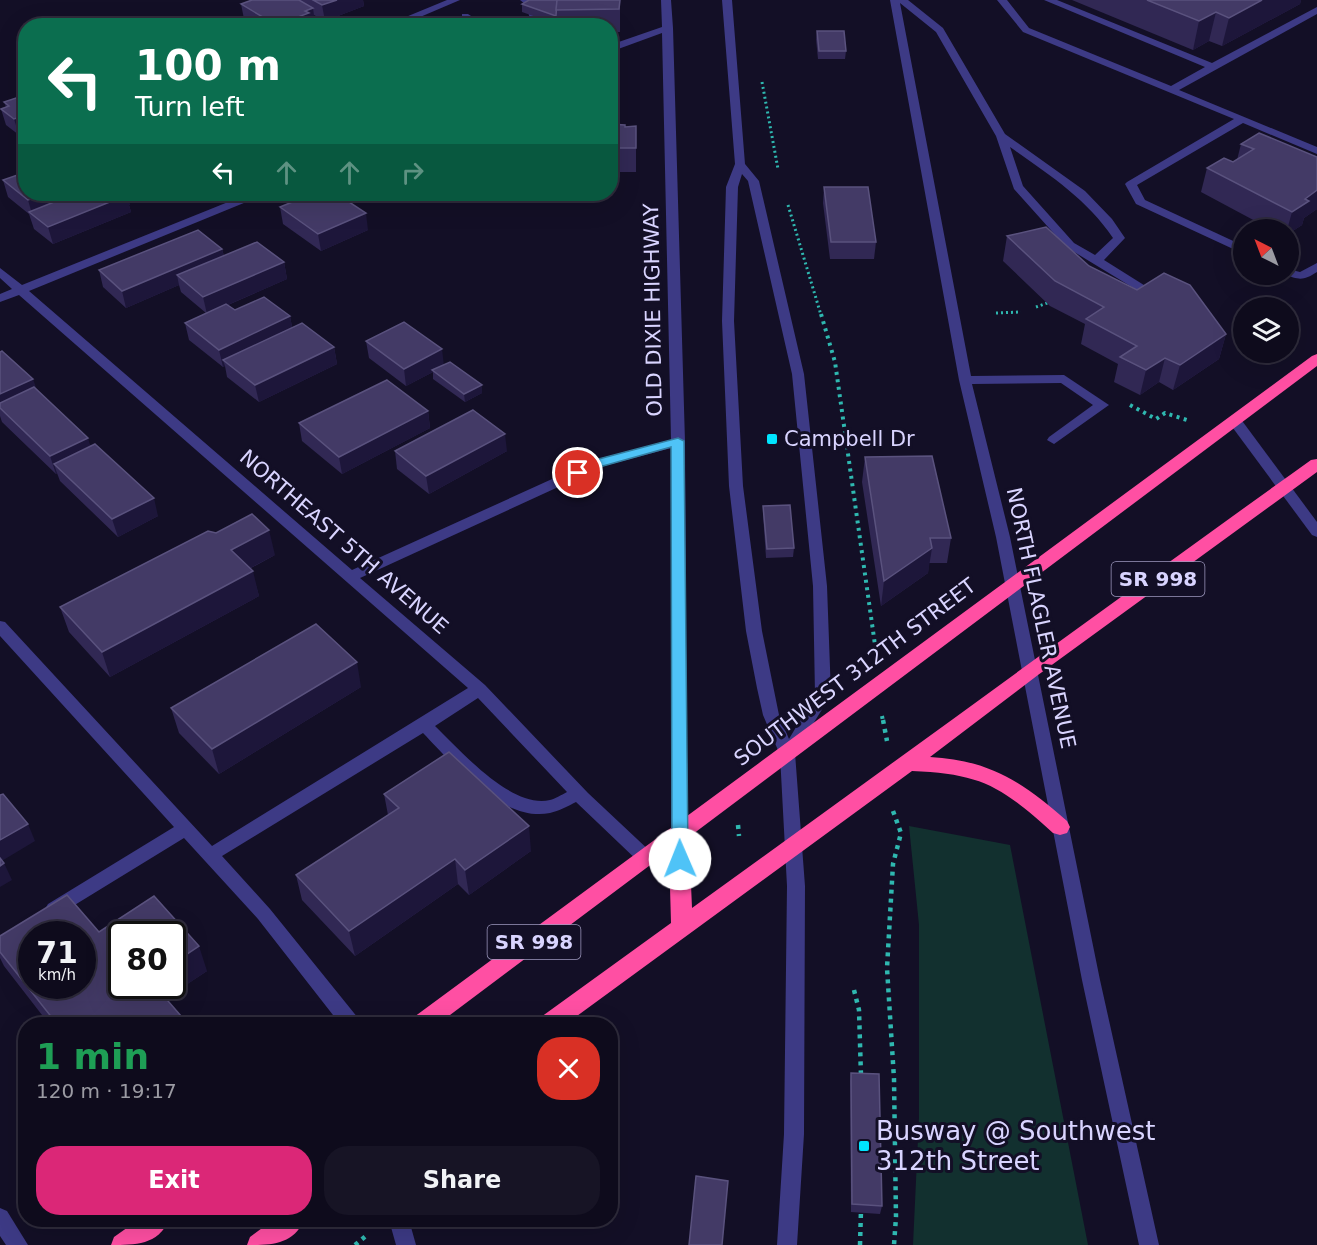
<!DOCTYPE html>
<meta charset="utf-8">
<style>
:root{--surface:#0e0b1c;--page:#171425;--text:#f1f3f6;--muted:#9b9ba3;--line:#2e2b3b;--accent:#db2777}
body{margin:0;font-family:"DejaVu Sans",sans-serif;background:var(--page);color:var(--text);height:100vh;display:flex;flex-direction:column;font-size:22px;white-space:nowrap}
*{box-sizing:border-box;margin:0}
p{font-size:20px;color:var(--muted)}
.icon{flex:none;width:33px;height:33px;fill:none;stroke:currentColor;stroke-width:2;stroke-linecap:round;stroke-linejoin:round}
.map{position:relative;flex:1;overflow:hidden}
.panel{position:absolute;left:18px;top:1017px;width:600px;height:210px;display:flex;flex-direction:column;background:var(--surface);border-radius:24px;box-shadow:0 6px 24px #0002,0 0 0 2px var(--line)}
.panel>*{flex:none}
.top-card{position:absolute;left:18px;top:18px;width:600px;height:183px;border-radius:24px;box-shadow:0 6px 24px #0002,0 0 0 2px var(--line);background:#0b6e4f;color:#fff;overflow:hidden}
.needle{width:39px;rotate:318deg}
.fabs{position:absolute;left:1233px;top:219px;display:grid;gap:12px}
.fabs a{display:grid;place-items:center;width:66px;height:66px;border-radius:50%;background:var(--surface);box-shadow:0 6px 24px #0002,0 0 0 2px var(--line);font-size:30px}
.speed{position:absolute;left:18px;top:921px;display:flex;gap:12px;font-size:30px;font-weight:700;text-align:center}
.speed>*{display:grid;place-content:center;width:78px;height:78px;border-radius:50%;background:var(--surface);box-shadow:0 6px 24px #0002,0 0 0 2px var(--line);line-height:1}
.speed small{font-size:15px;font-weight:400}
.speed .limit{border:3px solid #111;border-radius:9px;background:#fff;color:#111}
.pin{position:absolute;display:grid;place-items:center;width:51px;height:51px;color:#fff;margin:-26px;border:3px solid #fff;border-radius:50%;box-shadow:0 2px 6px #0007}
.me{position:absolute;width:66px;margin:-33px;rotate:359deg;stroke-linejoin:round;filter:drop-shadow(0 0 4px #0008)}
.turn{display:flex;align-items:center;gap:21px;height:126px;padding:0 18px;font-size:27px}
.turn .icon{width:78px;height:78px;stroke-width:2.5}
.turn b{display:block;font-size:42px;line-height:51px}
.lanes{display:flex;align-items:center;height:57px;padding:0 18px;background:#0003;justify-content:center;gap:30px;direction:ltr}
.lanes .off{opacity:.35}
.round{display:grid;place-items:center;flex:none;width:63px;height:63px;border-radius:24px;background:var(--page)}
.overview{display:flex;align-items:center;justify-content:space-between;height:102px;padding:0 18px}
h1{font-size:36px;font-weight:600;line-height:45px;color:#1e9e55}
.primary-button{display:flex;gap:12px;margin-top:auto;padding:12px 18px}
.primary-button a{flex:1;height:69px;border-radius:24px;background:var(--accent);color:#fff;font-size:24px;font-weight:600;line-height:69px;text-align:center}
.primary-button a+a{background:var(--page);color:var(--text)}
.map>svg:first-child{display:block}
.green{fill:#12302f}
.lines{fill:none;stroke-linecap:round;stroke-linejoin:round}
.path-far2{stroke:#2fb8b0;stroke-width:3;stroke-dasharray:2 3;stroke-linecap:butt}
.path-far1{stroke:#2fb8b0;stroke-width:4;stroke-dasharray:3 4.5;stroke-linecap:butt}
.path{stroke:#2fb8b0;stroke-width:4.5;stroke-dasharray:4 5;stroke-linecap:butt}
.minor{fill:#3d3a85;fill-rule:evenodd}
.highway{fill:#ff4fa3;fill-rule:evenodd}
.wall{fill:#312854}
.shaded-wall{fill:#1d163a}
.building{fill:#433a66;stroke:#5a527e;stroke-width:1.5;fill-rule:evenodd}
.route{fill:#4fc3f7;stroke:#337fa1;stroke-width:1.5}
.poi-dot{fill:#00e5ff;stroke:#130f26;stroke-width:2}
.labels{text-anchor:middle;stroke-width:6;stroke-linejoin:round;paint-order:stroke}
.shield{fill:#130f26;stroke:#9e99be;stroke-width:1.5}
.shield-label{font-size:20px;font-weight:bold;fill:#d9d4ff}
.street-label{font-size:21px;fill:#d9d4ff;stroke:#130f26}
.poi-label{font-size:21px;fill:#d9d4ff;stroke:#130f26;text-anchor:start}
.near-poi-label{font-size:26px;fill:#d9d4ff;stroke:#130f26;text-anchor:start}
</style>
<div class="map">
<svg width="1317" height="1245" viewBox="0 0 1317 1245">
<rect width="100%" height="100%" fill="#130f26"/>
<polygon class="green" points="909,826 1010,845 1088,1245 913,1245 919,1117 919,925"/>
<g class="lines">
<g class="path-far2">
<polyline points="762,82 778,169"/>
<polyline points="788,205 821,315"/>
<polyline points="1036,307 1050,302"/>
<polyline points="996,313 1021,312"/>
</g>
<g class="path-far1">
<polyline points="821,314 835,362 876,652"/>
<polyline points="1130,405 1156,419 1165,413 1190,421"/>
<polyline points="882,716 883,721"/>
</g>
<g class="path">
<polyline points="883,720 887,741"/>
<polyline points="893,811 901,833 893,864 887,968 894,1079 896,1217 894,1245"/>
<polyline points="738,825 739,836"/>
<polyline points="854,990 859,1010 861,1076"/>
<polyline points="355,1245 367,1235"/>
<polyline points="860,1245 861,1210"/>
</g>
<g class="minor">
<polygon points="447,0 460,0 399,26 384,26"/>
<polygon points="520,0 532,0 543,26 533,26 525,4"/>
<path d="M661,0H671L673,28L685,442L687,835L685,840L679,842L673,840L671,835V448L604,466L360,578L485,685L588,793L653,854L656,859L653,864L647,866L641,864L576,802C568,806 559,811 550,813C503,823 452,763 423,733L222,856L270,909L358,1018L360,1024H340L258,919L184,838L60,914L54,916L48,914L45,909L48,904L174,827L0,636V621L5,622L212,846L468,688L19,295L0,302V294L12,289L0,278V268L22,285L248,194H262L261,196L29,291L352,570L594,460L671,440L662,33L610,52V45L662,27ZM478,698L567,792C561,795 555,799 550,800C511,809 460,750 435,726Z"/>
<path d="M722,0H732L745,164L759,181L804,374L827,586L831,695L795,753L805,886L804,1134L797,1245H777L784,1134L787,886L780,755L763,715L757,688L746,631L729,486L722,321L726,187L735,164ZM742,174L748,181L792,374L813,586L815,695L789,739L779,715L762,631L743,486L734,321L738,187Z"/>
<path d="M890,0H908L943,28L1005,134L1085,191L1112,219L1125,238L1104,260L1155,292L1153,295H1145L1066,247L1014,189L996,136L936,32L900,3L971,376L1064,375L1109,405L1054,444L1047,440L1049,437L1093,405L1061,383L972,384L1010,537L1100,980L1159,1245H1139L1082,980L996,537L959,380ZM1010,147C1048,174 1086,198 1113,238L1095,255L1074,243L1023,186Z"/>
<polygon points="997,0 1007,0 1029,28 1171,86 1205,67 1044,0 1057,0 1212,63 1317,7 1317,14 1179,90 1317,147 1317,154 1243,123 1137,185 1145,200 1244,246 1244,254 1136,204 1125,184 1127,182 1234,119 1023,32"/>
<polygon points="462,14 468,14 486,26 473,26 462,18"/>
<path d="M1317,263V272C1303,281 1299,280 1284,274H1288V269L1300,272Z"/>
<polygon points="1235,417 1240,418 1317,522 1317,537 1312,535 1230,424 1228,421"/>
<polygon points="0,1208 7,1211 28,1245 6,1245 0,1236"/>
<polygon points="389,1220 409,1220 416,1245 396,1245"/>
</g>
<g class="highway">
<path d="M1317,354V366L689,837L692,908C899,759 1104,608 1311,460L1317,459V472L1038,675L930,757C990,760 1024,783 1067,821L1070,827L1067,833L1060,835L1053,833C1001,786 982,774 912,771L566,1024H538L541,1017L671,923L669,851L438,1024H411L414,1017L1312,356Z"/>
<path d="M138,1220H169C158,1245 135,1245 111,1245L114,1237Z"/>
<path d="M273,1220H304C293,1245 271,1245 247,1245L250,1237Z"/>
</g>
</g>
<g class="wall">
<polygon points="252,0 363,0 364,6 325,21 314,15 315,23 311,26 254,26 244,19 241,4"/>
<polygon points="620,0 620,32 610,32 610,26 557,26 556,24 522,12 522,4"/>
<polygon points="1072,0 1301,0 1300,4 1222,46 1209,41 1193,50"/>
<polygon points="817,31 846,51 845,59 818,59 816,39"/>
<polygon points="22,96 19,135 6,125 1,109 6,107 4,102"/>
<polygon points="610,124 626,127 636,126 636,172 610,172"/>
<polygon points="1241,144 1317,157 1317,209 1304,218 1302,225 1288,234 1288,230 1272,230 1201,192 1207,168 1233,162 1237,160"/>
<polygon points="3,180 130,204 129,205 131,212 53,244 34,229 29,214 8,197"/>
<polygon points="824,187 876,242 874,259 830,259 823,203"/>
<polygon points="280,207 368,230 321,251 283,224"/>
<polygon points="1007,236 1089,266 1226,334 1219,359 1173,390 1159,382 1140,395 1114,382 1118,364 1081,344 1085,324 1050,306 1003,261"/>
<polygon points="222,249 224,256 284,262 287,279 228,305 235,310 290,316 292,327 334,347 337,364 259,402 227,377 225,366 223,367 189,340 185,323 206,313 181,292 179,285 126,308 103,287 99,270"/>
<polygon points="366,341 444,365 482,385 482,393 465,402 433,379 433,372 406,386 369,358"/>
<polygon points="0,352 91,446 158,516 118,537 60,481 57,473 56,474 2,422 0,416"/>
<polygon points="428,411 430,428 342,474 302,441 299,423"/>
<polygon points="395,451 507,451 429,494 397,469"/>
<polygon points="865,457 951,538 947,563 929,563 928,573 881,606 862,482"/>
<polygon points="763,506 794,548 793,557 766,558 763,514"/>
<polygon points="275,555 251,568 259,596 110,677 69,632 60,607"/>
<polygon points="361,687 219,774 179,733 171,708"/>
<polygon points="384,794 531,851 469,895 458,884 355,956 302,900 296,875 388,815"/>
<polygon points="99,932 207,971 166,998 188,1024 49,1024 4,966 0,958 0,936"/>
<polygon points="851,1073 882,1206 880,1214 851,1212 850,1081"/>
</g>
<g class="shaded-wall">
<polygon points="337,0 363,0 364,6 325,21 322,5"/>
<polygon points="1262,0 1301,0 1300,4 1222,46 1229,18"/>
<polygon points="313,8 315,23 311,26 290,26 290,20 305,11"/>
<polygon points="1216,12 1209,41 1193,50 1199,21"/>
<polygon points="284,17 285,26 272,26 271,22"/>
<polygon points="26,115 26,133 19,135 14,119"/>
<polygon points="1317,190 1317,209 1304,218 1302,225 1288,234 1288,230 1287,230 1292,212 1305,199"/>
<polygon points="45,194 91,194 32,214 28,200"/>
<polygon points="121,194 128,194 130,204 129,205 131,212 53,244 48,227"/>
<polygon points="366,213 368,230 321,251 318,234"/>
<polygon points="222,249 226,266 177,275 179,285 126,308 122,291"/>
<polygon points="284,262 287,279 207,314 203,297"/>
<polygon points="290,316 293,333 223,360 225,366 223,367 219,350"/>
<polygon points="1226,334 1219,359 1173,390 1180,365"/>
<polygon points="334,347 337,364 259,402 255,385"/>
<polygon points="442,349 444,366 432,370 433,372 406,386 404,369"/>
<polygon points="1165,358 1159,382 1140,395 1146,370"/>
<polygon points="33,379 39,396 0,408 0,394"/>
<polygon points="482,385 482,393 465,402 464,394"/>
<polygon points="428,411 430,428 342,474 339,457"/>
<polygon points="505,434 507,451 429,494 426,476"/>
<polygon points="88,438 93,455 54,464 57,473 56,474 50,456"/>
<polygon points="154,498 158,516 118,537 112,519"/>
<polygon points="269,530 275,555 237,575 231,550"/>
<polygon points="932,548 928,573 881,606 884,581"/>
<polygon points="253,571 259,596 110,677 102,652"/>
<polygon points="357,662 361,687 219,774 212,749"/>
<polygon points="28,824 35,841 0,862 0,840"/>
<polygon points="529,826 531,851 469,895 465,870"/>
<polygon points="455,859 458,884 355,956 349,931"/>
<polygon points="4,863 12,880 0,887 0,866"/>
<polygon points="199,946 207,971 159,1003 152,986 172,986 172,964"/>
</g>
<g class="building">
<polygon points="252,0 299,0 313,8 305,11 309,13 290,20 284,17 271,22 241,4"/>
<polygon points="313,0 337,0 322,5"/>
<polygon points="529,0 557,0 556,16 522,4"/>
<polygon points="557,0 620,0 619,9 556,10"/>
<polygon points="1147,0 1262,0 1229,18 1216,12 1199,21"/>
<polygon points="165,17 178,26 146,26 144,24"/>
<polygon points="817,31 844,31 846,51 819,51"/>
<polygon points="22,96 26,99 26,115 14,119 1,109 9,106 4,102"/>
<polygon points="610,124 625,125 625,127 636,126 636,148 610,148"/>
<polygon points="1259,133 1317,157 1317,190 1305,199 1309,201 1292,212 1207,168 1224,158 1233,162 1254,149 1241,144"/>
<polygon points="26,172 26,194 45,194 28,200 3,180"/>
<polygon points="824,187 868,187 876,242 831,242"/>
<polygon points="74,194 124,194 127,195 48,227 29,212"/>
<polygon points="312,194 337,194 366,213 318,234 280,207"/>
<polygon points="1046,227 1089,266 1137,290 1164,273 1190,285 1226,334 1180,365 1165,358 1146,370 1120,357 1137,346 1086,319 1104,307 1055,281 1007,236"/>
<polygon points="198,230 222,249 122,291 99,270"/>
<polygon points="257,242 284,262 203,297 177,275"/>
<polygon points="264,297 290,316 219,350 185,323 226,304 235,310"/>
<polygon points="404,322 442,349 404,369 366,341"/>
<polygon points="302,323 334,347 255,385 223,360"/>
<polygon points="2,351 33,379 0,394 0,352"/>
<polygon points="450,362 482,385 464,394 432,370"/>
<polygon points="387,380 428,411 339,457 299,423"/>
<polygon points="34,387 88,438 50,456 0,408 0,403"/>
<polygon points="473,410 505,434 426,476 395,451"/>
<polygon points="95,444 154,498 112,519 54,464"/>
<polygon points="932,456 951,538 930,538 932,548 884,581 865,457"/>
<polygon points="790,505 794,548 767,549 763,506"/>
<polygon points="252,514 269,530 231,550 253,571 102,652 60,607 208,531 216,533"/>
<polygon points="316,624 357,662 212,749 171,708"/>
<polygon points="449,752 529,826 465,870 455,859 349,931 296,875 399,808 384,794"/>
<polygon points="3,794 28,824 0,840 0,795"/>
<polygon points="0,858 4,863 0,866"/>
<path d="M67,895L99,932L154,896L199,946L172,964V934H122V986H155L188,1024H57L0,952V936ZM32,934H82V986H32Z"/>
<polygon points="851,1073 879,1074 882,1206 852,1204"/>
<polygon points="696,1176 728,1181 722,1245 689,1245"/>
</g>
<polygon class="route" points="678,438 684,441 688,859 686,863 680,865 675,863 672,859 671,447 603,466 578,477 572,473 595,460"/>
<g class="poi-dot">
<rect x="766" y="433" width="12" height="12" rx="3"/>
<rect x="858" y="1140" width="12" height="12" rx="3"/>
</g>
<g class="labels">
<g class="shield">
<rect x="1111.5" y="562" width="93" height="34" rx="4.5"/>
<rect x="487.5" y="925" width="93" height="34" rx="4.5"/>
</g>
<g class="shield-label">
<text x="1158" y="586">SR 998</text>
<text x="534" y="949">SR 998</text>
</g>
<g class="street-label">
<text transform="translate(653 310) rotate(-91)" y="7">OLD DIXIE HIGHWAY</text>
<text transform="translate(344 542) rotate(41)" y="7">NORTHEAST 5TH AVENUE</text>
<text transform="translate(1041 618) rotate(78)" y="7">NORTH FLAGLER AVENUE</text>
<text transform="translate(855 672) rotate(-37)" y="7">SOUTHWEST 312TH STREET</text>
</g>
<g class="poi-label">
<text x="784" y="446">Campbell Dr</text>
</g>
<g class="near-poi-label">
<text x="876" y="1140">Busway @ Southwest<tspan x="876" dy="30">312th Street</tspan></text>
</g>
</g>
</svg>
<div class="fabs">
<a><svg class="needle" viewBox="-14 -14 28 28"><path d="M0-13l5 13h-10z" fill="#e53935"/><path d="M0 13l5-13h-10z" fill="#9b9ba3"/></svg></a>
<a><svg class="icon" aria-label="layers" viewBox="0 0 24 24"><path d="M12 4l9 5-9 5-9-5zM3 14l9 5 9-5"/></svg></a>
</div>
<div class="speed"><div>71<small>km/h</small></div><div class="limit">80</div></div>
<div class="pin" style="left:578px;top:473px;background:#d93025"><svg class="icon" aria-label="arrive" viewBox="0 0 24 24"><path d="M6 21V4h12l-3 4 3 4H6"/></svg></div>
<svg class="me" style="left:680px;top:859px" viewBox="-20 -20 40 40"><circle r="19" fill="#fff"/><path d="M0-13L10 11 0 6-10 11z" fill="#4fc3f7"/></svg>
<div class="top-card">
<div class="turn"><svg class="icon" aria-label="left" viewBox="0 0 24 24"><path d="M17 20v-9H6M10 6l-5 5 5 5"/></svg><div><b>100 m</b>Turn left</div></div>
<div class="lanes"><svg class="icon" aria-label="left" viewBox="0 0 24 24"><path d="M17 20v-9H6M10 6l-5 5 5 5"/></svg><svg class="icon off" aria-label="ahead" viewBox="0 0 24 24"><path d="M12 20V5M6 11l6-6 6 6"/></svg><svg class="icon off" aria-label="ahead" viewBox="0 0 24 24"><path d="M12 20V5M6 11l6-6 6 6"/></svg><svg class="icon off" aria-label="right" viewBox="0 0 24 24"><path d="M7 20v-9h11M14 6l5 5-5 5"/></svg></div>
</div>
<section class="panel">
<div class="overview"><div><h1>1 min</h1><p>120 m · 19:17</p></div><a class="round" style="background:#d93025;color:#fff"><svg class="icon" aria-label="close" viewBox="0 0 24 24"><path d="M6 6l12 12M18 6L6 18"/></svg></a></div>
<div class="primary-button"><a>Exit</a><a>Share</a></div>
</section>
</div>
